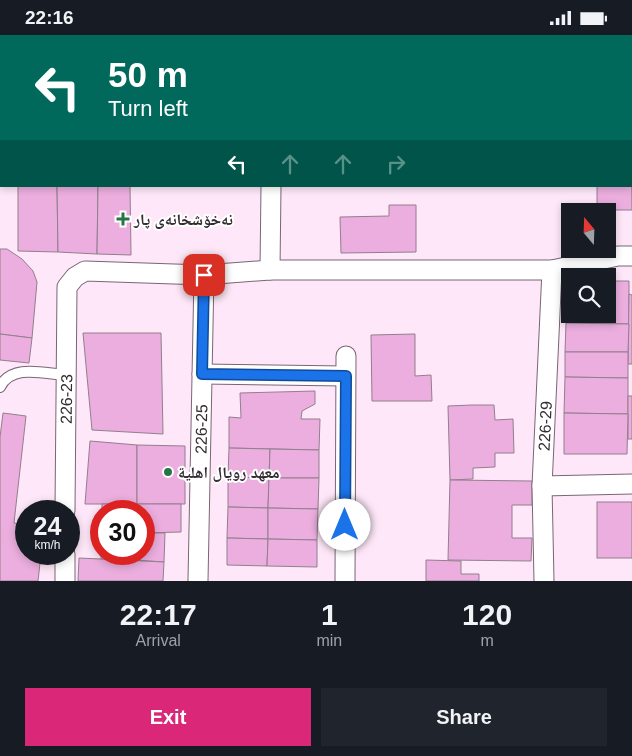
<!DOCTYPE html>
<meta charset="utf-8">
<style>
:root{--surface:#171b24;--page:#20242c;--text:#f1f3f6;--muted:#9ea1a6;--accent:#db2777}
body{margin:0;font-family:Helvetica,"Noto Naskh Arabic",sans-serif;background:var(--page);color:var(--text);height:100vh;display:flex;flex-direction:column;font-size:19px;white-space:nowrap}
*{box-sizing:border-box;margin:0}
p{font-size:16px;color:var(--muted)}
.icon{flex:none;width:28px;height:28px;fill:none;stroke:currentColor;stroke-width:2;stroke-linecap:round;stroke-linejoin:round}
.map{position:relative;height:546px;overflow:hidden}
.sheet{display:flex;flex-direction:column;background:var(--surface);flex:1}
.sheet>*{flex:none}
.hud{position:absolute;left:0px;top:0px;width:632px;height:152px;box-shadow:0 2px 8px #0003;background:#00695c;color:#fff;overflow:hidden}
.needle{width:32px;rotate:341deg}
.tools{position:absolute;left:561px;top:168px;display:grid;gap:10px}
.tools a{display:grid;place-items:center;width:55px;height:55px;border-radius:0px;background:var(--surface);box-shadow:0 2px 8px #0003;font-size:25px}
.speed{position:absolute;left:15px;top:465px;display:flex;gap:10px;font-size:25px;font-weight:700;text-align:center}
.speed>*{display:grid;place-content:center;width:65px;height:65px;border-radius:50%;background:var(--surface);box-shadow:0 2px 8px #0003;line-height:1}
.speed small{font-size:12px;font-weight:400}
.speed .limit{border:8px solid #d22;background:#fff;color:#111}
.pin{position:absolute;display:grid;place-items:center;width:42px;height:42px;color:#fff;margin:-21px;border-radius:10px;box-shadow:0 2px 8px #0006}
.me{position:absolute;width:55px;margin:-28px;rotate:0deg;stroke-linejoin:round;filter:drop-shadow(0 0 4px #0008)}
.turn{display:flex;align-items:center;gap:18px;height:105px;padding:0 25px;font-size:22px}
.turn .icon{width:65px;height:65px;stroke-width:2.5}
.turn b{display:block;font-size:35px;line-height:42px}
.lanes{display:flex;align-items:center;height:48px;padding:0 25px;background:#0003;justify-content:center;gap:25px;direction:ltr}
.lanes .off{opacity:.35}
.eta{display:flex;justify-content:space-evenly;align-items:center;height:85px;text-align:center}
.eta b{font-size:30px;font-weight:700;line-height:35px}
.cta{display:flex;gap:10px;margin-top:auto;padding:10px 25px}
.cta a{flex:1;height:58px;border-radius:0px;background:var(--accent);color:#fff;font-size:20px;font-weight:700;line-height:58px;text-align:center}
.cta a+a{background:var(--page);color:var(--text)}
.status{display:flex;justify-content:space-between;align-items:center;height:35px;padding:0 25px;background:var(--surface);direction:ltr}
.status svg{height:14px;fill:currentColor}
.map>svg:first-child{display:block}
.building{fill:#ebaede;stroke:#927f8e}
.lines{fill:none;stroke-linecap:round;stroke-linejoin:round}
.lane-casing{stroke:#796675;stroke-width:12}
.street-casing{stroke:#796675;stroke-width:21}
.lane{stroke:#fff;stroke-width:10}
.street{stroke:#fff;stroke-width:19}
.route-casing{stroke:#114b97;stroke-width:12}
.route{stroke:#1a73e8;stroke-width:9}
.poi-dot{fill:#257647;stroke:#fff;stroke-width:2}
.labels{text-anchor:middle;stroke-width:4;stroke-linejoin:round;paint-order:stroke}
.poi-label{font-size:16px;font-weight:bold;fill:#342c32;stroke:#fff;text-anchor:start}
.street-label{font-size:16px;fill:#342c32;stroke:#fff}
</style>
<div class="status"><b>22:16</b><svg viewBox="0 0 49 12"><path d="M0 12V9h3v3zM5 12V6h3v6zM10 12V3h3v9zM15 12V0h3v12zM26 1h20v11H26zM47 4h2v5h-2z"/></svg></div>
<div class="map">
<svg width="632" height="546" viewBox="0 0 632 546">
<rect width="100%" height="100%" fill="#fde7f8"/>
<g class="building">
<rect x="55" y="0" width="130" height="1"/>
<polygon points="631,105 632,175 597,175 597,151 631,151"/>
<polygon points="18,151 57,151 58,217 18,216"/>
<polygon points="57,151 98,151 97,219 58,217"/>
<polygon points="98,151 130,151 131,220 97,219"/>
<polygon points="389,170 416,170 416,217 341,218 340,182 389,181"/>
<polygon points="0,214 7,214 22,224 33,236 37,247 32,303 0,299"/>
<polygon points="608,246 629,246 629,289 566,288 566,247 570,247 570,279 608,279"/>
<polygon points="629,259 632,260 632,329 628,329"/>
<polygon points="566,288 629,289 628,317 565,317"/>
<polygon points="83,298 161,298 163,399 92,395"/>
<polygon points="0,299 32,303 29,328 0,325"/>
<polygon points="415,299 415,341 431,340 432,366 372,366 371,300"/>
<polygon points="565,317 628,317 628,343 565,342"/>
<polygon points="565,342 628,343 628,379 564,378"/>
<polygon points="315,356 315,369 302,376 301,384 320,384 319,415 229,413 229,382 241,383 240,358"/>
<rect x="628" y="361" width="4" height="43"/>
<polygon points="472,370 494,370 495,385 513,384 514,418 495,418 495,432 473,433 473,444 450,445 448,371"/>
<polygon points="3,378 26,381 14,488 26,490 26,519 41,519 38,546 0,546 0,402"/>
<polygon points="564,378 628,379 627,419 564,419"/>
<polygon points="90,406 137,410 137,469 85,469"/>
<polygon points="137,410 185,411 185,469 137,469"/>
<polygon points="229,413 270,414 269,443 228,442"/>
<polygon points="270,414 319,415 319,443 269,443"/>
<polygon points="228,442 269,443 268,473 228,472"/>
<polygon points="269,443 319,443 318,474 268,473"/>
<polygon points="450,445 532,446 532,470 512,470 512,503 532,503 531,526 448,525"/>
<rect x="597" y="467" width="35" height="56"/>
<rect x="102" y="469" width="35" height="7"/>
<polygon points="137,469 181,469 181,497 144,498 144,476 137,476"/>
<polygon points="228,472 268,473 268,504 227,503"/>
<polygon points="268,473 318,474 317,505 268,504"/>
<polygon points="144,498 165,498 164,527 136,525 136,519 144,519"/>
<polygon points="227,503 268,504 267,531 227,530"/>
<polygon points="268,504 317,505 317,532 267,531"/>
<polygon points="101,511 101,519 136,519 136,525 101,524"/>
<polygon points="79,523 164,527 163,546 78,546"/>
<polygon points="426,525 461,526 461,539 479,539 479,546 426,546"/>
</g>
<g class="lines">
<g class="lane-casing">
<g id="lane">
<polyline points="21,0 21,1"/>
<polyline points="0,139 1,139"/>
<path d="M0,352C12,328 45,339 66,340"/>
</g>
</g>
<g class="street-casing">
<g id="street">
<polyline points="273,1 273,0"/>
<polyline points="630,1 631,0"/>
<polyline points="270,235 271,151"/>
<polyline points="202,339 345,341"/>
<polyline points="542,451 632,449"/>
<path id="s1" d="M65,476L67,252L75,242L85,236L204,240L270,235H552L618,221H632"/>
<polyline points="65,546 65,519"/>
<path id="s2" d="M198,546L204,240"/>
<polyline points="345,546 346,321"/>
<path id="s3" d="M544,546L542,451L552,235"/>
</g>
</g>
<use href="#lane" class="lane"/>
<use href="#street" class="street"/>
</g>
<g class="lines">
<g class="route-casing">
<polyline id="route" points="204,240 202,339 346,341 345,490"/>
</g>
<use href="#route" class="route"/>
</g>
<g class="poi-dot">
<path d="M120.5 176.5h5v5h5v5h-5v5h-5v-5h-5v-5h5z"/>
<circle cx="168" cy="437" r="5"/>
</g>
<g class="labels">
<g class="poi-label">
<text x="134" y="190">نەخۆشخانەی پار</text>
<text x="178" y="443">معهد رويال اهلية</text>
</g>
<g class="street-label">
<text dy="6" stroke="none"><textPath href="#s1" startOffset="112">226-23</textPath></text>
<text dy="6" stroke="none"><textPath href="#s3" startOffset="155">226-29</textPath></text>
<text dy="6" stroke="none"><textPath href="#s2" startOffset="152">226-25</textPath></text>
</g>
</g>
</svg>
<div class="tools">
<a><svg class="needle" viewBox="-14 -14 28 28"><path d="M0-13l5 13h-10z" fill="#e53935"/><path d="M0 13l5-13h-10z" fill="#9ea1a6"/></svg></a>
<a><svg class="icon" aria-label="search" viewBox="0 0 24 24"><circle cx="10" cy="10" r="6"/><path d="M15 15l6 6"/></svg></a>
</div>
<div class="speed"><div>24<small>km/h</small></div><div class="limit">30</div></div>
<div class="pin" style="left:204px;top:240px;background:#d93025"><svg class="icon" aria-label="arrive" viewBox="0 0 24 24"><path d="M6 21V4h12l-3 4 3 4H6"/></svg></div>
<svg class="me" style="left:345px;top:490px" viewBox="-20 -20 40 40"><circle r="19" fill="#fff"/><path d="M0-13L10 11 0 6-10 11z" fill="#1a73e8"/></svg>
<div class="hud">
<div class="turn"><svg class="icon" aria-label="left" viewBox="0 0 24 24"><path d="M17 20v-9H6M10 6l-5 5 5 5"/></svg><div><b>50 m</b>Turn left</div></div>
<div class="lanes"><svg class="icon" aria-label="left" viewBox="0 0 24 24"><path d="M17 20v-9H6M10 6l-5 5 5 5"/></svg><svg class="icon off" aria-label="ahead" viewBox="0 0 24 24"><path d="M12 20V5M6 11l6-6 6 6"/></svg><svg class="icon off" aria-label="ahead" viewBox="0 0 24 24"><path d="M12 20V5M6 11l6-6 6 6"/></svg><svg class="icon off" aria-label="right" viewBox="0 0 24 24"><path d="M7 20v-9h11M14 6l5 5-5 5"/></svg></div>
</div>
</div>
<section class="sheet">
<div class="eta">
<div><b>22:17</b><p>Arrival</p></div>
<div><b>1</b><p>min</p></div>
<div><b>120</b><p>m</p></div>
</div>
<div class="cta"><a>Exit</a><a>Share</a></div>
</section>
